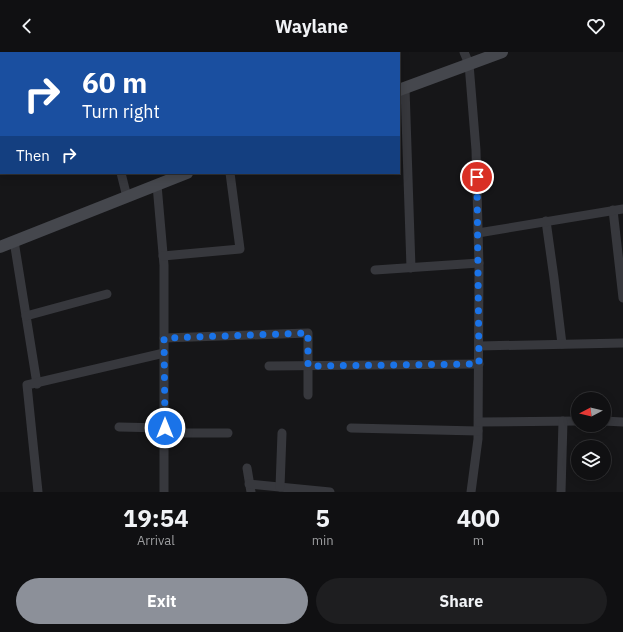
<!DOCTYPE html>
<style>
:root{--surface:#101012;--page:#1e1e20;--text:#f1f3f6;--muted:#9c9d9f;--line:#303032;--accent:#8c9099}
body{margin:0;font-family:"IBM Plex Sans",sans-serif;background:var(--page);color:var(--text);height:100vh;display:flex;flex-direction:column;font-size:15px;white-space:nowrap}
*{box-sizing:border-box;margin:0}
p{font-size:13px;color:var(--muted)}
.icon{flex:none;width:22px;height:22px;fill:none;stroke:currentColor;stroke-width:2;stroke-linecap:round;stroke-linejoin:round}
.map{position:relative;height:440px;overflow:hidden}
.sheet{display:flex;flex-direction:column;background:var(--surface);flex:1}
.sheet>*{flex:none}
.guide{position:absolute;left:0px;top:0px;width:400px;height:122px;box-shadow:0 2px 10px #0003,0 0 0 1px var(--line);background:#1a4fa0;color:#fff;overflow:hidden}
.needle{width:26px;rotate:263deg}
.controls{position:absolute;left:571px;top:340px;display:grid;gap:8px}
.controls a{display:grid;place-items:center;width:40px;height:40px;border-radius:50%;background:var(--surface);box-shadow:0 2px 10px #0003,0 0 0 1px var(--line);font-size:20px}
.pin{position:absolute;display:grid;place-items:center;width:34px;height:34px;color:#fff;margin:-17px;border:2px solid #fff;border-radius:50%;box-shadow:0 1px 4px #0007}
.me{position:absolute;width:44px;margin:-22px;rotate:0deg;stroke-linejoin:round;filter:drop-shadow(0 0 3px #0008)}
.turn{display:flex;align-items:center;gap:14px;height:84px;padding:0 16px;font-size:18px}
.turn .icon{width:52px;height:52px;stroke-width:2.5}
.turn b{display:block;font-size:28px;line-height:34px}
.then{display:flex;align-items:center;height:38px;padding:0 16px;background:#0003;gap:8px;font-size:15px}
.eta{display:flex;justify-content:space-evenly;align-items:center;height:68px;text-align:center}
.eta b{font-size:24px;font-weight:800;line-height:28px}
.action{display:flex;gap:8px;margin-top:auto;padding:8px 16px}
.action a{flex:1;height:46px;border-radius:24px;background:var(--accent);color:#fff;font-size:16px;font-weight:800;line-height:46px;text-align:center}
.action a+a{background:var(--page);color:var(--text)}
header{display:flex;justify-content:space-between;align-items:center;height:52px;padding:0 16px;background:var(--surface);font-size:18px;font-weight:800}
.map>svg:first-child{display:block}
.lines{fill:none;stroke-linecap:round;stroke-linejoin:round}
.street{stroke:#37383d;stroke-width:9}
.secondary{stroke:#45474d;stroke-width:12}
.route{stroke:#1a73e8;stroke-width:7;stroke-dasharray:0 12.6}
</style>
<header><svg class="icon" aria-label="back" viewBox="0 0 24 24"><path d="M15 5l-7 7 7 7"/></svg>Waylane<svg class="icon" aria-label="heart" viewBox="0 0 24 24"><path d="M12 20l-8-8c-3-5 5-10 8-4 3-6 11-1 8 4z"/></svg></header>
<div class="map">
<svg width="623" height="440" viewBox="0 0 623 440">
<rect width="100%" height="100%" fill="#161618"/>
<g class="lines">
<g class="street">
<polyline points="43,0 44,1"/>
<polyline points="226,0 226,1"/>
<polyline points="464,0 469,12 476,98 479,215 478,387 471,440"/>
<polyline points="405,36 411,216"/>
<polyline points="121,121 127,145"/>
<polyline points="157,133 164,213 164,440"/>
<polyline points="613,158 623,246"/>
<polyline points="546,169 554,226 562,292"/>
<polyline points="478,181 623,157"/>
<polyline points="14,189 37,332"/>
<polyline points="163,204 240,197 230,121"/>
<polyline points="375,218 479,211"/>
<polyline points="26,264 107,242"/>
<polyline points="164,286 308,281 308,343"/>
<polyline points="479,294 623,291"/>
<polyline points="269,314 479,312"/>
<polyline points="604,369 623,370"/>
<polyline points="479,370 578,369"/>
<polyline points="119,375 165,376"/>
<polyline points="351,376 478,379"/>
<polyline points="164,381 228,381"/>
<polyline points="247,416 251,440"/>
<polyline points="249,432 330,440"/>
<polyline points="280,435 282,381"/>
<polyline points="38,440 27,333 164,301"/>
<polyline points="561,440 563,369"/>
</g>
<g class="secondary">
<polyline points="399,38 502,0"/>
<polyline points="0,195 187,121"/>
</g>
</g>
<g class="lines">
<polyline class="route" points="165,376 164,286 308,281 308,314 479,312 477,125"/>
</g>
</svg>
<div class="controls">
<a><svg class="needle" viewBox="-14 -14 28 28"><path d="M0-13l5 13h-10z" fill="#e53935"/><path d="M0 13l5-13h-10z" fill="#9c9d9f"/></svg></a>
<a><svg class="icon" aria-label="layers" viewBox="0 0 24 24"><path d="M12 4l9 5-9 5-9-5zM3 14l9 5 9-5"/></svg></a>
</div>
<div class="pin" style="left:477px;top:125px;background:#d93025"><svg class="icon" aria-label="arrive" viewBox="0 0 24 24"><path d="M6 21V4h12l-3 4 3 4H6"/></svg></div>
<svg class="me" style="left:165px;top:376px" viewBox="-20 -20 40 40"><circle r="17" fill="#1a73e8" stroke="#fff" stroke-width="3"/><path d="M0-11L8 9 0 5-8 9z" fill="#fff"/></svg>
<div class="guide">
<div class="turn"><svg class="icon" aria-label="right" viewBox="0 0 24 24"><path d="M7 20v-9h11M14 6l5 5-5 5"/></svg><div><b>60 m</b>Turn right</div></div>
<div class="then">Then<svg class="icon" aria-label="right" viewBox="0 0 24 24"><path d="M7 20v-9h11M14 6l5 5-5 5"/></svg></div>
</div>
</div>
<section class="sheet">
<div class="eta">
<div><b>19:54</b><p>Arrival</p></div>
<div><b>5</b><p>min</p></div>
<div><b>400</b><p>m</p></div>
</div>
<div class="action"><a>Exit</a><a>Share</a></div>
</section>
